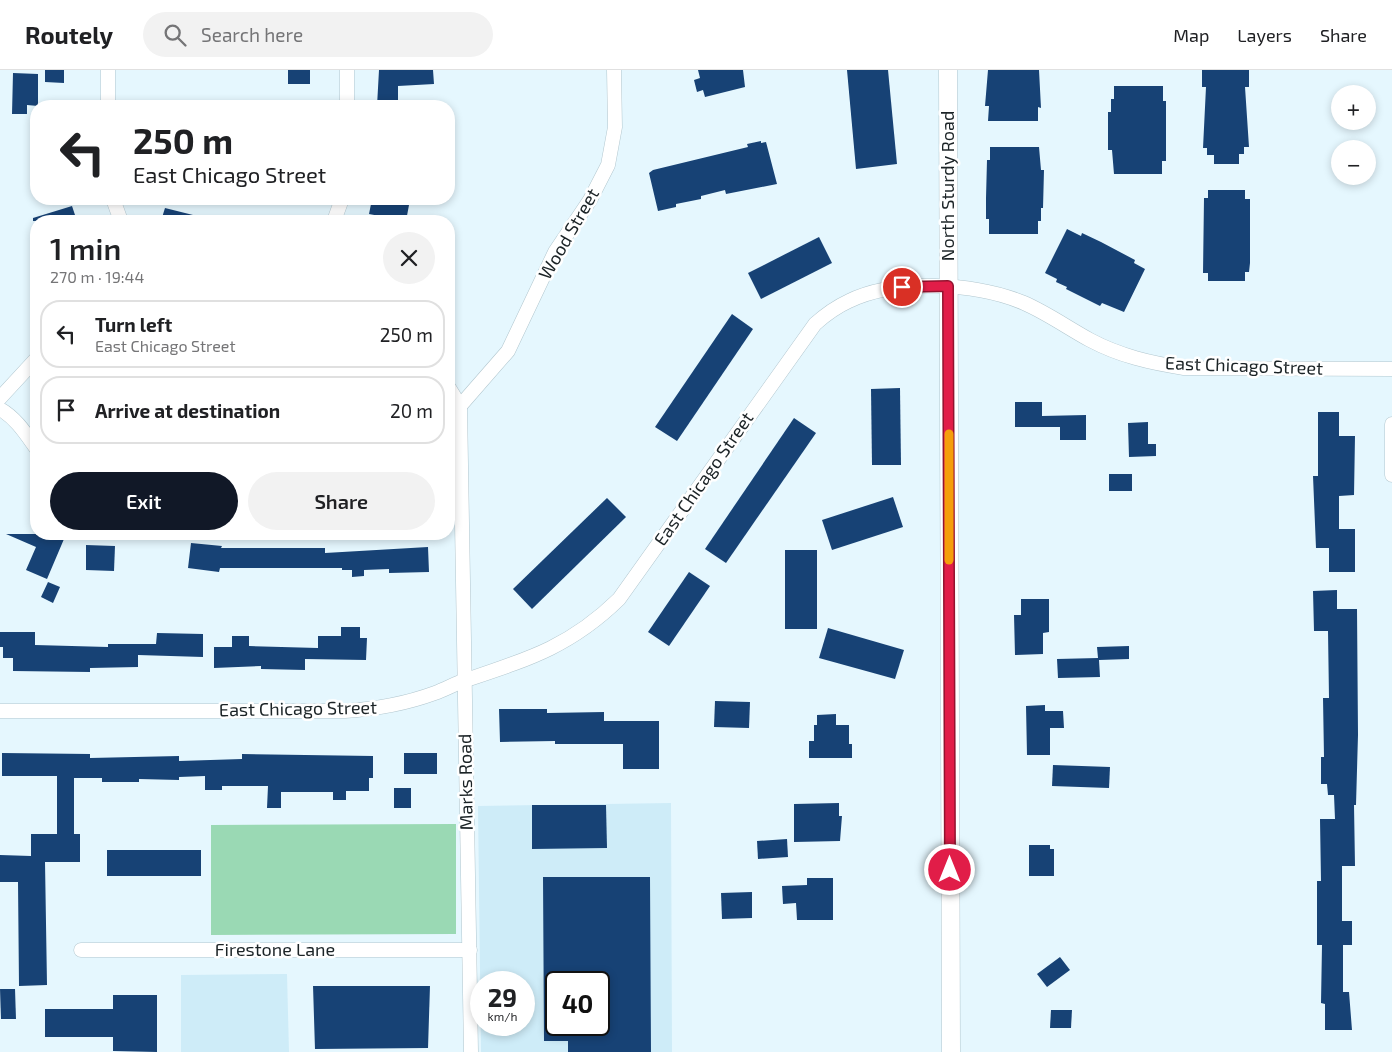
<!DOCTYPE html>
<meta charset="utf-8">
<style>
:root{--surface:#fff;--page:#f2f2f2;--text:#202124;--muted:#757577;--line:#e0e0e0;--accent:#111827}
body{margin:0;font-family:"Exo 2",sans-serif;background:var(--page);color:var(--text);height:100vh;display:flex;flex-direction:column;font-size:19px;white-space:nowrap}
*{box-sizing:border-box;margin:0}
p{font-size:16px;color:var(--muted)}
.icon{flex:none;width:28px;height:28px;fill:none;stroke:currentColor;stroke-width:2;stroke-linecap:round;stroke-linejoin:round}
.map{position:relative;flex:1;overflow:hidden}
.details{position:absolute;left:30px;top:145px;width:425px;height:325px;display:flex;flex-direction:column;background:var(--surface);border-radius:20px;box-shadow:0 2px 8px #0003}
.details>*{flex:none}
.top-card{position:absolute;left:30px;top:30px;width:425px;height:105px;border-radius:20px;box-shadow:0 2px 8px #0003;background:#fff;color:var(--text);overflow:hidden}
.tools{position:absolute;left:1331px;top:15px;display:grid;gap:10px}
.tools a{display:grid;place-items:center;width:45px;height:45px;border-radius:50%;background:var(--surface);box-shadow:0 2px 8px #0003;font-size:25px}
.speed{position:absolute;left:470px;top:901px;display:flex;gap:10px;font-size:25px;font-weight:700;text-align:center}
.speed>*{display:grid;place-content:center;width:65px;height:65px;border-radius:50%;background:var(--surface);box-shadow:0 2px 8px #0003;line-height:1}
.speed small{font-size:12px;font-weight:400}
.speed .limit{border:2px solid #111;border-radius:8px;background:#fff;color:#111}
.pin{position:absolute;display:grid;place-items:center;width:42px;height:42px;color:#fff;margin:-21px;border:2px solid #fff;border-radius:50%;box-shadow:0 1px 5px #0007}
.me{position:absolute;width:55px;margin:-28px;rotate:0deg;stroke-linejoin:round;filter:drop-shadow(0 0 4px #0008)}
.turn{display:flex;align-items:center;gap:18px;height:105px;padding:0 20px;font-size:22px}
.turn .icon{width:65px;height:65px;stroke-width:2.5}
.turn b{display:block;font-size:35px;line-height:42px}
.round{display:grid;place-items:center;flex:none;width:52px;height:52px;border-radius:26px;background:var(--page)}
.headline{display:flex;align-items:center;justify-content:space-between;height:85px;padding:0 20px}
h1{font-size:30px;font-weight:600;line-height:38px}
.cta{display:flex;gap:10px;margin-top:auto;padding:10px 20px}
.cta a{flex:1;height:58px;border-radius:30px;background:var(--accent);color:#fff;font-size:20px;font-weight:600;line-height:58px;text-align:center}
.cta a+a{background:var(--page);color:var(--text)}
ul{padding:0;list-style:none}
li{display:flex;align-items:center;gap:15px;height:68px;margin:0 10px 8px;padding:0 10px;border:2px solid var(--line);border-radius:20px}
li div{flex:1}
li b{display:block;font-size:19px}
li em{font-style:normal}
header{display:flex;align-items:center;gap:30px;box-sizing:border-box;height:70px;padding:0 25px;background:var(--surface);border-bottom:1px solid var(--line)}
header strong{font-size:24px}
nav{display:flex;gap:28px;margin-inline-start:auto;font-size:18px}
.search{width:350px;height:45px;background:var(--page);display:flex;align-items:center;gap:12px;box-sizing:border-box;padding:0 18px;border-radius:28px;color:var(--muted);font-size:19px}
.map>svg:first-child{display:block}
.built{fill:#ceecf8;fill-rule:evenodd}
.green{fill:#9ad9b4}
.building{fill:#174275;fill-rule:evenodd}
.lines{fill:none;stroke-linecap:round;stroke-linejoin:round}
.minor-casing{stroke:#b1c6ce;stroke-width:15}
.tertiary-casing{stroke:#b1c6ce;stroke-width:19}
.minor{stroke:#fff;stroke-width:14}
.tertiary{stroke:#fff;stroke-width:18}
.route-casing{stroke:#92132f;stroke-width:12}
.route{stroke:#e11d48;stroke-width:9}
.slow{stroke:#f59e0b;stroke-width:9}
.labels{text-anchor:middle;stroke-width:5;stroke-linejoin:round;paint-order:stroke}
.street-label{font-size:18px;fill:#1b2326;stroke:#fff}
</style>
<header>
<strong>Routely</strong>
<div class="search"><svg class="icon" aria-label="search" viewBox="0 0 24 24"><circle cx="10" cy="10" r="6"/><path d="M15 15l6 6"/></svg>Search here</div>
<nav><a>Map</a><a>Layers</a><a>Share</a></nav>
</header>
<div class="map">
<svg width="1392" height="982" viewBox="0 0 1392 982">
<rect width="100%" height="100%" fill="#e5f7fe"/>
<g class="built">
<path d="M671,733L672,982H481L478,736ZM481,912H524V955H481ZM556,912H599V955H556Z"/>
<polygon points="287,904 289,982 181,982 181,905"/>
</g>
<polygon class="green" points="456,754 456,864 211,865 211,755"/>
<g class="building">
<polygon points="45,0 64,0 64,13 45,12"/>
<rect x="288" y="0" width="22" height="14"/>
<polygon points="379,0 433,0 434,14 398,16 398,36 377,36"/>
<polygon points="698,0 743,0 745,17 705,27 703,20 697,22 694,10 700,8"/>
<polygon points="847,0 888,0 897,94 856,99"/>
<polygon points="988,0 1039,0 1041,38 1038,37 1038,51 988,51 989,36 985,36"/>
<polygon points="1202,0 1249,0 1249,17 1245,17 1249,77 1244,77 1244,84 1239,84 1239,94 1214,94 1214,85 1207,85 1207,78 1203,78 1206,17 1202,17"/>
<polygon points="13,3 38,4 38,36 27,35 27,44 12,44"/>
<polygon points="1114,16 1163,16 1163,31 1166,31 1166,91 1162,91 1162,104 1114,104 1112,80 1108,80 1108,42 1111,42 1111,29 1114,29"/>
<polygon points="761,71 761,73 766,72 777,114 726,124 725,120 701,126 701,129 676,134 676,137 658,141 649,103 653,100 748,77 747,74"/>
<polygon points="990,77 1039,77 1041,100 1044,100 1043,138 1041,138 1041,151 1038,151 1038,164 989,164 989,149 986,149 986,128 987,90 990,90"/>
<polygon points="1208,120 1245,120 1245,129 1250,129 1250,193 1249,202 1245,202 1245,211 1208,211 1208,203 1203,203 1204,128 1208,128"/>
<polygon points="372,129 393,129 392,132 409,135 406,151 369,144"/>
<polygon points="72,136 77,151 33,151 33,148"/>
<polygon points="165,138 201,147 200,151 161,151"/>
<polygon points="1067,159 1081,166 1082,163 1101,172 1135,190 1134,193 1145,199 1124,242 1102,233 1100,236 1066,219 1067,217 1056,212 1057,209 1045,203"/>
<polygon points="819,167 832,193 761,229 748,203"/>
<polygon points="732,244 753,259 677,371 655,357"/>
<polygon points="900,318 901,395 872,395 871,319"/>
<polygon points="1015,332 1042,332 1042,346 1086,345 1086,370 1060,370 1060,357 1015,357"/>
<polygon points="1318,342 1339,342 1339,366 1355,366 1354,425 1339,426 1339,459 1355,459 1355,502 1329,502 1329,478 1316,478 1313,406 1318,406"/>
<polygon points="794,348 816,363 726,493 705,479"/>
<polygon points="1148,352 1148,374 1156,374 1156,386 1129,387 1128,353"/>
<rect x="1109" y="404" width="23" height="17"/>
<polygon points="893,427 903,457 832,480 822,450"/>
<polygon points="607,428 626,447 532,539 513,519"/>
<polygon points="6,464 52,464 64,469 47,509 26,500 36,477"/>
<polygon points="191,473 222,476 221,478 325,478 325,483 428,477 429,502 389,503 389,499 364,500 364,506 352,507 352,500 342,500 342,498 220,498 219,502 188,498"/>
<polygon points="86,475 115,476 114,501 86,500"/>
<rect x="785" y="480" width="32" height="79"/>
<polygon points="689,502 710,516 669,576 648,562"/>
<polygon points="48,512 60,517 53,533 41,527"/>
<polygon points="1337,520 1337,539 1357,539 1358,665 1356,735 1354,735 1355,796 1342,796 1342,851 1352,851 1352,875 1343,875 1343,922 1349,922 1352,960 1325,960 1325,934 1321,933 1322,875 1317,875 1317,811 1321,811 1320,749 1335,749 1334,725 1328,725 1327,714 1321,714 1321,687 1324,687 1323,628 1329,628 1328,561 1314,561 1313,521"/>
<polygon points="1021,529 1049,529 1049,562 1043,563 1043,584 1015,585 1014,545 1021,545"/>
<polygon points="341,557 360,557 360,568 367,568 366,590 305,589 305,600 261,599 261,596 214,598 214,577 232,577 232,566 249,566 249,576 318,578 318,566 341,566"/>
<polygon points="828,558 904,580 895,609 819,588"/>
<polygon points="0,562 35,562 35,575 108,577 108,574 156,574 157,563 203,564 203,587 138,585 138,597 90,598 90,602 13,601 13,588 3,588 3,577 0,577"/>
<polygon points="1129,576 1129,589 1099,590 1100,607 1058,608 1057,589 1098,588 1097,577"/>
<polygon points="715,631 750,632 749,658 714,657"/>
<polygon points="1045,635 1045,641 1063,641 1064,658 1050,658 1050,685 1027,685 1026,636"/>
<polygon points="499,639 547,639 547,643 604,642 604,651 659,651 659,699 623,699 623,674 555,674 555,671 500,672"/>
<polygon points="836,644 836,655 849,655 849,674 852,674 852,688 809,688 809,671 814,671 814,655 817,655 817,645"/>
<polygon points="2,683 90,684 90,688 179,686 179,691 242,689 242,684 373,686 373,708 369,708 369,721 346,721 346,730 333,730 333,722 281,722 281,738 267,738 268,716 222,716 222,720 205,720 205,706 179,707 179,710 139,709 139,712 102,712 102,708 74,708 74,764 80,764 80,792 45,792 47,915 19,916 18,812 0,812 0,785 31,786 31,764 57,764 57,706 2,706"/>
<rect x="404" y="683" width="33" height="21"/>
<polygon points="1053,695 1110,697 1109,718 1052,716"/>
<rect x="394" y="718" width="17" height="20"/>
<polygon points="839,733 839,746 842,746 840,771 794,772 794,734"/>
<polygon points="532,735 606,735 607,778 532,779"/>
<polygon points="787,769 788,787 758,789 757,771"/>
<polygon points="1029,775 1050,775 1050,779 1054,779 1054,806 1029,806"/>
<rect x="107" y="780" width="94" height="26"/>
<path d="M543,807H650L651,982H568V971H544ZM556,912H599V955H556Z"/>
<polygon points="807,808 833,808 833,850 797,850 796,833 783,834 782,816 807,815"/>
<polygon points="752,822 752,848 722,849 721,823"/>
<polygon points="1060,887 1070,900 1047,917 1037,904"/>
<polygon points="313,916 430,916 428,978 315,979"/>
<polygon points="0,919 15,919 16,949 1,949"/>
<polygon points="113,925 157,925 157,982 113,981 113,967 45,967 45,939 113,939"/>
<polygon points="1051,940 1072,940 1071,958 1050,958"/>
</g>
<g class="lines">
<g class="minor-casing">
<g id="minor">
<polyline points="108,36 108,0"/>
<polyline points="347,36 347,0"/>
<polyline points="113,129 121,151"/>
<polyline points="334,151 342,129"/>
<polyline points="449,318 460,336 471,982"/>
<polyline points="0,328 36,289"/>
<polyline points="460,336 508,281 555,182 590,130 608,95 615,57 614,0"/>
<path d="M0,339C16,348 26,364 36,378"/>
<polyline points="1392,354 1392,405"/>
<path d="M0,641H345C377,639 405,634 435,623C446,619 456,613 466,610C529,589 571,576 619,529L815,254C825,245 836,237 849,231C896,208 976,213 1024,233C1047,243 1068,258 1090,270C1120,286 1151,293 1184,298L1392,299"/>
<polyline points="81,880 470,880"/>
</g>
</g>
<g class="tertiary-casing">
<polyline id="tertiary" points="948,0 951,982"/>
</g>
<use href="#minor" class="minor"/>
<use href="#tertiary" class="tertiary"/>
</g>
<g class="lines">
<g class="route-casing">
<polyline id="route" points="902,217 948,216 950,800"/>
</g>
<use href="#route" class="route"/>
<polyline class="slow" points="949,364 949,490"/>
</g>
<g class="labels">
<g class="street-label">
<text transform="translate(948 116) rotate(-90)" y="6">North Sturdy Road</text>
<text transform="translate(569 164) rotate(-60)" y="6">Wood Street</text>
<text transform="translate(1244 296) rotate(2)" y="6">East Chicago Street</text>
<text transform="translate(704 409) rotate(-55)" y="6">East Chicago Street</text>
<text transform="translate(298 639) rotate(-1)" y="6">East Chicago Street</text>
<text transform="translate(466 712) rotate(-91)" y="6">Marks Road</text>
<text x="275" y="886">Firestone Lane</text>
</g>
</g>
</svg>
<div class="tools">
<a>+</a>
<a>−</a>
</div>
<div class="speed"><div>29<small>km/h</small></div><div class="limit">40</div></div>
<div class="pin" style="left:902px;top:217px;background:#d93025"><svg class="icon" aria-label="arrive" viewBox="0 0 24 24"><path d="M6 21V4h12l-3 4 3 4H6"/></svg></div>
<svg class="me" style="left:950px;top:800px" viewBox="-20 -20 40 40"><circle r="17" fill="#e11d48" stroke="#fff" stroke-width="3"/><path d="M0-11L8 9 0 5-8 9z" fill="#fff"/></svg>
<div class="top-card">
<div class="turn"><svg class="icon" aria-label="left" viewBox="0 0 24 24"><path d="M17 20v-9H6M10 6l-5 5 5 5"/></svg><div><b>250 m</b>East Chicago Street</div></div>
</div>
<section class="details">
<div class="headline"><div><h1>1 min</h1><p>270 m · 19:44</p></div><a class="round"><svg class="icon" aria-label="close" viewBox="0 0 24 24"><path d="M6 6l12 12M18 6L6 18"/></svg></a></div>
<ul>
<li><svg class="icon" aria-label="left" viewBox="0 0 24 24"><path d="M17 20v-9H6M10 6l-5 5 5 5"/></svg><div><b>Turn left</b><p>East Chicago Street</p></div><em>250 m</em></li>
<li><svg class="icon" aria-label="arrive" viewBox="0 0 24 24"><path d="M6 21V4h12l-3 4 3 4H6"/></svg><div><b>Arrive at destination</b></div><em>20 m</em></li>
</ul>
<div class="cta"><a>Exit</a><a>Share</a></div>
</section>
</div>
